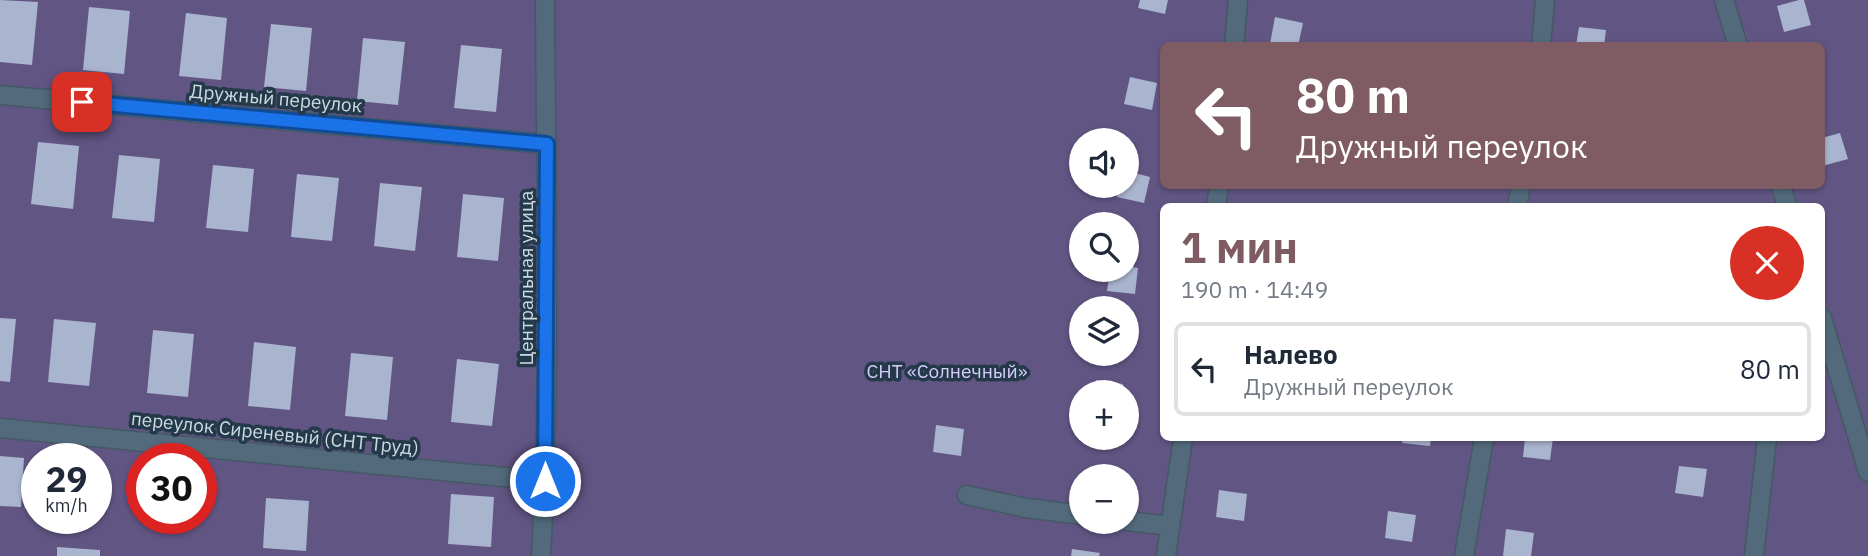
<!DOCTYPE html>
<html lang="ru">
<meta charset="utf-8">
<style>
:root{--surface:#fff;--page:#f6f6f7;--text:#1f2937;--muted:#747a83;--line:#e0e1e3;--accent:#7f5c64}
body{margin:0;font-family:"IBM Plex Sans",sans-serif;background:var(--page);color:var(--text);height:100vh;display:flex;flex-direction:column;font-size:26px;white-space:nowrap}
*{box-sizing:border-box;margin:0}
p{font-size:23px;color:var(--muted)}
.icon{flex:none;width:38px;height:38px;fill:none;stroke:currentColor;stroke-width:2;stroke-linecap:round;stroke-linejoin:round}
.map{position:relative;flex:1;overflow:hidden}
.side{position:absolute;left:1160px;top:203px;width:665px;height:238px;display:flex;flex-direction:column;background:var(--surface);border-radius:10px;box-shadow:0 2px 5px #0004}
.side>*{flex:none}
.banner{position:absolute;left:1160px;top:42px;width:665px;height:147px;border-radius:10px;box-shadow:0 2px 5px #0004;background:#7f5c64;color:#fff;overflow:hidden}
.tools{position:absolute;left:1069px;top:128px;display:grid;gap:14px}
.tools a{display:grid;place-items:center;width:70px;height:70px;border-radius:50%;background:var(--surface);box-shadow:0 2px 5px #0004;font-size:35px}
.speed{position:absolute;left:21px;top:443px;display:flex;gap:14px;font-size:35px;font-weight:700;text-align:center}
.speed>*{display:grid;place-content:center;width:91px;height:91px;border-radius:50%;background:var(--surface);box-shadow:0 2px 5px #0004;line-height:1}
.speed small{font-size:18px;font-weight:400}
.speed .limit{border:10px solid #d22;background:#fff;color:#111}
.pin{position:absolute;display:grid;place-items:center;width:60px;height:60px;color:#fff;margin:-30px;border-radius:14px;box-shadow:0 4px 10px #0006}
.me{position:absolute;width:77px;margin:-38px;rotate:0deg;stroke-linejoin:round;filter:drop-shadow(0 0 5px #0008)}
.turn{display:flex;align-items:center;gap:24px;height:147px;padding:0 21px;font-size:32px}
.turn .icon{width:91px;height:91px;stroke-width:2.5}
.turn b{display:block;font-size:49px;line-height:60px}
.round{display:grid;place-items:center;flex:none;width:74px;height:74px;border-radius:37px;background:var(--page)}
.overview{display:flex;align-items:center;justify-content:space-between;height:119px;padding:0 21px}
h1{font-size:42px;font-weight:800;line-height:52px;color:var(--accent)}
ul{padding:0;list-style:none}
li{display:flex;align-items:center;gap:21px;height:94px;margin:0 14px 10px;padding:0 7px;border:4px solid var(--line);border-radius:10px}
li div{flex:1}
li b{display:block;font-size:26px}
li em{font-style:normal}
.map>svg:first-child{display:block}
.green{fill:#615583;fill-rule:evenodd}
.building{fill:#a9b4ce}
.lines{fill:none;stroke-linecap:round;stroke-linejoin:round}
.minor-casing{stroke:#455865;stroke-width:21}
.minor{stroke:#526a7b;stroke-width:18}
.route-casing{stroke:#114b97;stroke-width:18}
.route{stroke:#1a73e8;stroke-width:12}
.labels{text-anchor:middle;stroke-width:7;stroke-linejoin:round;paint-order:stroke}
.street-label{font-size:19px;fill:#cddae4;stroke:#243a4a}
.park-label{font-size:19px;fill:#d7cbfb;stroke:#243a4a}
</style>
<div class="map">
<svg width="1868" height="556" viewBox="0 0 1868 556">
<rect width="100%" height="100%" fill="#243a4a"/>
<path class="green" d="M0,0H1868V556H0ZM1164,46H1822V186H1164ZM1082,140H1127V186H1082ZM1164,206H1822V438H1164ZM1082,224H1127V270H1082ZM1082,308H1127V354H1082ZM1082,392H1127V438H1082ZM37,458H96V518H37ZM142,458H201V518H142ZM1082,476H1127V522H1082Z"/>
<g class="building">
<polygon points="0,0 38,2 32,65 0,62"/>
<polygon points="1140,0 1168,0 1165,14 1138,8"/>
<polygon points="1799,0 1804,0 1811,25 1784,32 1777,6"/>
<polygon points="89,7 130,11 124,74 83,70"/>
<polygon points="186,13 227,18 221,80 179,76"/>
<polygon points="1275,17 1303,23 1298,46 1270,44"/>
<polygon points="271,24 312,28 306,91 264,87"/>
<polygon points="1579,27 1606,30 1604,46 1576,46"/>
<polygon points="363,38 405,42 398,105 357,101"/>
<polygon points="461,45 502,49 496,112 454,108"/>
<polygon points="1130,77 1157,83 1152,110 1124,104"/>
<polygon points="1840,133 1848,159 1822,166 1822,138"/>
<polygon points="38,142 79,146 73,209 31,204"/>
<polygon points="119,155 160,159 154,222 112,218"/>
<polygon points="213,165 254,169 248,232 206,228"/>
<polygon points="1127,171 1150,177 1144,203 1117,197 1120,186 1127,186"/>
<polygon points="297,174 339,178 332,241 291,237"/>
<polygon points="380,183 422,187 415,251 374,246"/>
<polygon points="463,194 504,198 498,261 457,257"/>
<polygon points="1127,266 1138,268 1135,294 1107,291 1110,270 1127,270"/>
<polygon points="0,318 16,319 10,382 0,381"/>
<polygon points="54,319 96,323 89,386 48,382"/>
<polygon points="153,330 194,334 188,397 147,393"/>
<polygon points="254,342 296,347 290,410 248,406"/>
<polygon points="351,353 393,357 387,420 345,416"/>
<polygon points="457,359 499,364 492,426 451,422"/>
<polygon points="1096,380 1123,384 1122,392 1094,392"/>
<polygon points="936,425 964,429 961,456 933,452"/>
<polygon points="1403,438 1431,438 1430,446 1402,443"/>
<polygon points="1525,438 1553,438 1550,460 1523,457"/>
<polygon points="0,456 24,458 21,507 0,506"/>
<polygon points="1679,466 1707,469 1703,497 1675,493"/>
<polygon points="1219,490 1247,494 1244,521 1216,517"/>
<polygon points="451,494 494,497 491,547 448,544"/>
<polygon points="266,498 309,501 306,551 263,548"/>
<polygon points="1388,511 1416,515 1412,542 1385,538"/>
<polygon points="1506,529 1534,533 1531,556 1503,556"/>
<polygon points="57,547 100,550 100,556 57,556"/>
<polygon points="1072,549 1100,553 1099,556 1071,556"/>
</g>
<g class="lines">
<g class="minor-casing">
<g id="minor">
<polyline points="1724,0 1738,46"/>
<polyline points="1234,46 1238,0"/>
<polyline points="1541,46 1545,0"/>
<polyline points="0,95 547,144"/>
<polyline points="1781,186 1787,206"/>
<polyline points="1216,206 1219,186"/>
<polyline points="1517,206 1521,186"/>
<polyline points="1822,318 1868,472"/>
<polyline points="0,428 545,481"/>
<polyline points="967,495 1026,508 1082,515"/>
<polyline points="1127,521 1170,526"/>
<path d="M541,556C551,371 546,185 545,0"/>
<polyline points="1166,556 1183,438"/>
<polyline points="1464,556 1484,438"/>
<polyline points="1754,556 1767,438"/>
</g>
</g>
<use href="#minor" class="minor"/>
</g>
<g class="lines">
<g class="route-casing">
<polyline id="route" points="82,102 547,144 545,481"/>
</g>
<use href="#route" class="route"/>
</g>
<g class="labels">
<g class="street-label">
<text transform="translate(276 98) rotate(5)" y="7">Дружный переулок</text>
<text transform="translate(526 278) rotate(-90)" y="7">Центральная улица</text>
<text transform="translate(275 433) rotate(6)" y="7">переулок Сиреневый (СНТ Труд)</text>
</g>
<g class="park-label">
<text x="947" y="378">СНТ «Солнечный»</text>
</g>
</g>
</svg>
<div class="tools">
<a><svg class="icon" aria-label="sound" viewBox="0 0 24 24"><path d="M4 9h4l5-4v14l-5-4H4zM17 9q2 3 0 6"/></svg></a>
<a><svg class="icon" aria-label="search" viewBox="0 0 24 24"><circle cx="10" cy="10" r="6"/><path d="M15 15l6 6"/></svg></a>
<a><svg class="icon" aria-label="layers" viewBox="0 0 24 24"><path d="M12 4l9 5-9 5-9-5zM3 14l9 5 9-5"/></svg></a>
<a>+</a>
<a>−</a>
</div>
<div class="speed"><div>29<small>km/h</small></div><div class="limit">30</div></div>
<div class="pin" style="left:82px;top:102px;background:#d93025"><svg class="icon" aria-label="arrive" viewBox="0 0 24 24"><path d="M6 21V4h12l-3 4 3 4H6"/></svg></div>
<svg class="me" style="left:545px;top:481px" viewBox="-20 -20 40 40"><circle r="17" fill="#1a73e8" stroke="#fff" stroke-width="3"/><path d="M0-11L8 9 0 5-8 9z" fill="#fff"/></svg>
<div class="banner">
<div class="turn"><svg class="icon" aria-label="left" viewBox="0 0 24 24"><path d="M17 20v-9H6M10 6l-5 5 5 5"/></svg><div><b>80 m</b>Дружный переулок</div></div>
</div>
<section class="side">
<div class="overview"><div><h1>1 мин</h1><p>190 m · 14:49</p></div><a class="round" style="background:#d93025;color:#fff"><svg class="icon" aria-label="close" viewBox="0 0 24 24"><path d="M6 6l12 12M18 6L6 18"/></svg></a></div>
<ul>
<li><svg class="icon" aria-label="left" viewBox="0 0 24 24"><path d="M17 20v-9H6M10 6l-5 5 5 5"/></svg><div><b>Налево</b><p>Дружный переулок</p></div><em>80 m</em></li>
</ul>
</section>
</div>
